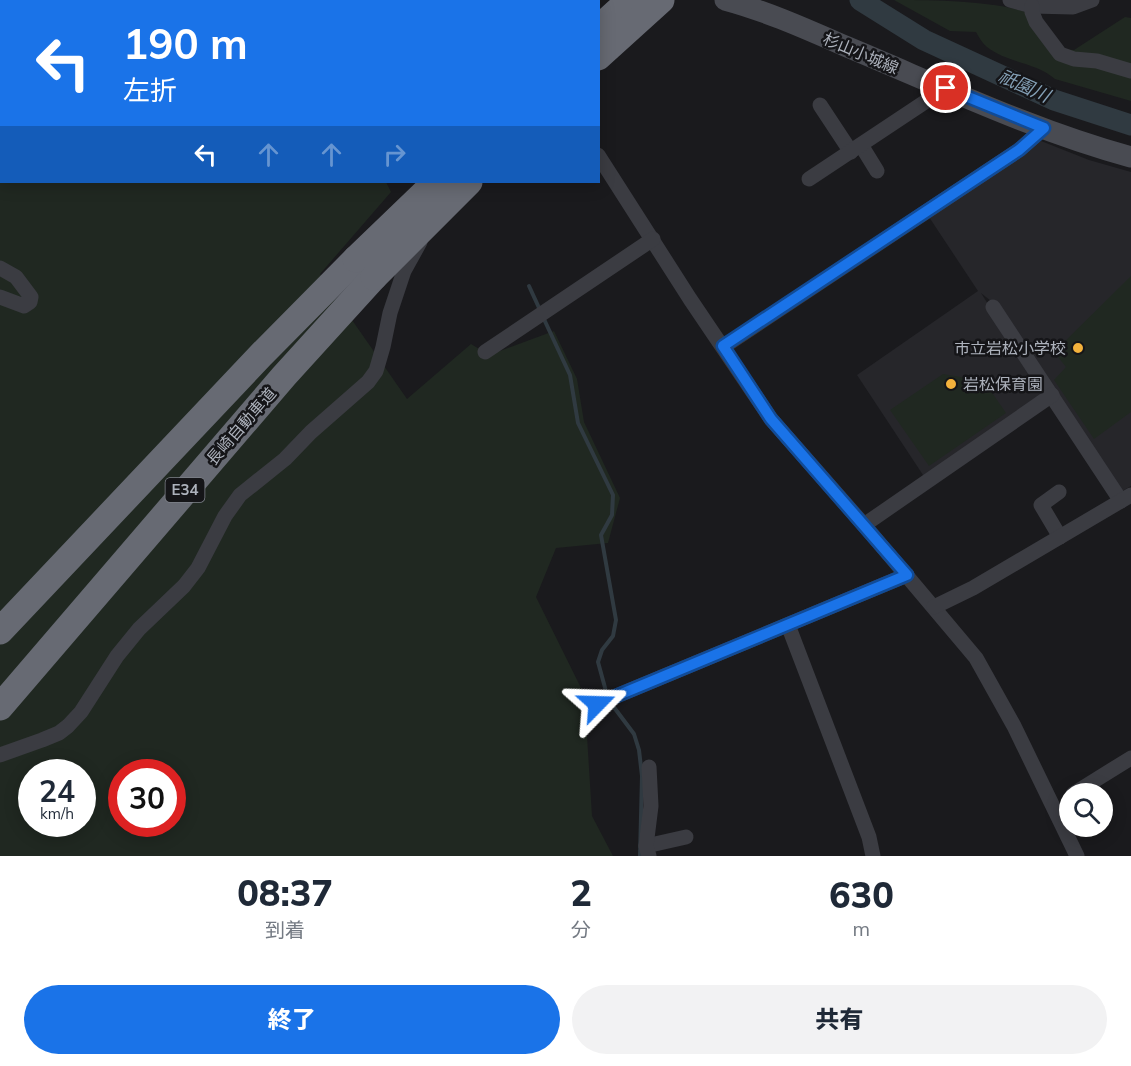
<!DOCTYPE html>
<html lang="ja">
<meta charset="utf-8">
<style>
:root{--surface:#fff;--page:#f2f2f3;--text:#1f2937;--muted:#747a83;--accent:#1a73e8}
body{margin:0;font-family:Mulish,"Noto Sans JP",sans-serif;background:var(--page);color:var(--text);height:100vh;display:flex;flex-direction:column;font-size:22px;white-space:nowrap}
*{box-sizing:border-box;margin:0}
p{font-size:20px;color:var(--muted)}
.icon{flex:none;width:33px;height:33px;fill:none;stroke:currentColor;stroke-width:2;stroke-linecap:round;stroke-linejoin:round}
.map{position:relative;height:856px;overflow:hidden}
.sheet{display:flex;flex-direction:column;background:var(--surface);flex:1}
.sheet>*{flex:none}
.hud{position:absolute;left:0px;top:0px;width:600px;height:183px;box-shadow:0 3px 15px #0003;background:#1a73e8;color:#fff;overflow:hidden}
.fabs{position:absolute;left:1059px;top:783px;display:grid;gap:12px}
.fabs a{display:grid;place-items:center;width:54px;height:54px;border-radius:50%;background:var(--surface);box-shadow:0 3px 15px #0003;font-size:30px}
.speed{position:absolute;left:18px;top:759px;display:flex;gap:12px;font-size:30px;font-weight:700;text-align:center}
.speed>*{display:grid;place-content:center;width:78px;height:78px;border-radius:50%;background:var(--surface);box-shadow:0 3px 15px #0003;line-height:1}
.speed small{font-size:15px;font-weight:400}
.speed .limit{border:9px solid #d22;background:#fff;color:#111}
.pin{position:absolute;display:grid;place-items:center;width:51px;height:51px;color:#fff;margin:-26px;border:3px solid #fff;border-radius:50%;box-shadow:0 2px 6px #0007}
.me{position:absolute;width:66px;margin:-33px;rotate:68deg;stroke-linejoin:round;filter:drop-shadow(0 0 4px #0008)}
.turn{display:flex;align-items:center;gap:21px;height:126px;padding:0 24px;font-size:27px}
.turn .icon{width:78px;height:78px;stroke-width:2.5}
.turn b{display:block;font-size:42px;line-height:51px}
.lanes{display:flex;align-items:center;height:57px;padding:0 24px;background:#0003;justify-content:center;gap:30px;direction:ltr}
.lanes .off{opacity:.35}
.eta{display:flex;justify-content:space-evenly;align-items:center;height:102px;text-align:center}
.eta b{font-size:36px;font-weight:800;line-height:42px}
.button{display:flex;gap:12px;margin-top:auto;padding:12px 24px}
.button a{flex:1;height:69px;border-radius:36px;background:var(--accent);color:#fff;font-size:24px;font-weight:800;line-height:69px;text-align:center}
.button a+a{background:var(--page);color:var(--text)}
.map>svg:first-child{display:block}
.built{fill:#26262a}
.green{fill:#202821;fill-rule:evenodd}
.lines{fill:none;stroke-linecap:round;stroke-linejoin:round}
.stream{stroke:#303a41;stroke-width:4}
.river{stroke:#303a41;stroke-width:21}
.minor{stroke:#3b3c42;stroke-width:15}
.secondary{stroke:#494b52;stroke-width:21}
.motorway{stroke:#676a73;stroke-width:27}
.motorway-bridge{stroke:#676a73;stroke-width:27}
.route-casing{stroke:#114b97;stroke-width:15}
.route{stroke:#1a73e8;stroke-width:10}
.poi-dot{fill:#f3b23c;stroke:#151518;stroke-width:2}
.labels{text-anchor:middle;stroke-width:5;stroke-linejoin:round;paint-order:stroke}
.shield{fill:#151518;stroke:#7f838b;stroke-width:1.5}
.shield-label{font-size:15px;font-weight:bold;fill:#adb2bc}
.street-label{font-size:16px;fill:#adb2bc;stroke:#151518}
.poi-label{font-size:16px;fill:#adb2bc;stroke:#151518;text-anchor:end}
.water-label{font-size:18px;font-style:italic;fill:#84a0b6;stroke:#151518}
</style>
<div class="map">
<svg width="1131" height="856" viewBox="0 0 1131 856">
<rect width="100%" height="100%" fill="#1a1a1d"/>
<polygon class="built" points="1041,141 1089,160 1131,172 1131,486 1119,493 996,305 981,293 1045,394 925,478 857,375 978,291 929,217"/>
<g class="green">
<path d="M0,0L29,1L2,2V182H386L391,192L320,274L407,399L471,344L489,355L554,331L577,379L584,422L620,498L608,543L556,548L536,597L582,690L586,720L592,816L613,856H0ZM32,772H82V824H32ZM122,772H172V824H122Z"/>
<path d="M894,0C928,0 1014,0 1039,19C1047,26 1054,39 1060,49L1074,50L1125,17L1131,18V101L1055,79C1036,62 1007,63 987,47C982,43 979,37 976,32L950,31Z"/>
<polygon points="1131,276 1131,412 1094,439 1054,380 1066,367 1054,352"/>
<polygon points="943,374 984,381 1006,413 929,466 890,410"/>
</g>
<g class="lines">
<g class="stream">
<polyline points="529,286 540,310"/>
<polyline points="543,317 570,375 578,423 613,495 612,515 601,535 616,620 613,636 602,650 598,662 607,695"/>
<polyline points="610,702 634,734 639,750 642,776 640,856"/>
</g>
<polyline class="river" points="860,0 924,40 1054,100 1131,125"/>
<g class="minor">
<polyline points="314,0 314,2"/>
<polyline points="506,0 507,2"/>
<polyline points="1010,0 1032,6 1073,7 1092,0"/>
<polyline points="1032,6 1032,12 1036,22 1060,54 1074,59 1097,61 1131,71"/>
<polyline points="820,105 851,152"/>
<polyline points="861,145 877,171"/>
<polyline points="598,155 690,299 771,419 864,525 976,658 1014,726 1077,856"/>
<polyline points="809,179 946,88"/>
<polyline points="0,268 16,277 31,297 30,302 24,306 0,297"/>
<polyline points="993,307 1121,501"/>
<polyline points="723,347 1019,150 1044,128"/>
<polyline points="485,352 653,239"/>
<polyline points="1059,492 1041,505 1060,537"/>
<polyline points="864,525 1052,395"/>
<polyline points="934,607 973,588 1131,495"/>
<polyline points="788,625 869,837 873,856"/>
<polyline points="597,704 907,575"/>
<polyline points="0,755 42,740 59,733 68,726 81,712 117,656 139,629 184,586 198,568 225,516 240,495 285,459 311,432 368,382 376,371 383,347 390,313 404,271 420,242"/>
<polyline points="1073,794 1131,758"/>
<polyline points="646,846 686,837"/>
<polyline points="649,856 646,846 651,806 649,767"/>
</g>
<path class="secondary" d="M725,0C766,11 806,29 845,46C939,85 1032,130 1131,157"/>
<g class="motorway">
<polyline points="598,29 630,0"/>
<polyline points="598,57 661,0"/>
<polyline points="0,631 261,355 356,259"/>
<polyline points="0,707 284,376 374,277"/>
</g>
<g class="motorway-bridge">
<polyline points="356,259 436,182"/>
<polyline points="374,277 469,182"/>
</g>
</g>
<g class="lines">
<g class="route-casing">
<polyline id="route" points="597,704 907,575 771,419 723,346 1019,150 1044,128 946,88"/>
</g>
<use href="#route" class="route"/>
</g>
<g class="poi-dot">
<circle cx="1078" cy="348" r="6"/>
<circle cx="951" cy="384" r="6"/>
</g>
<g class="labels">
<rect class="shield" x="165.5" y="478" width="39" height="24" rx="4.5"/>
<g class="shield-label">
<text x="185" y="495">E34</text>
</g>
<g class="street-label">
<text transform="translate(861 53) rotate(23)" y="6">杉山小城線</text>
<text transform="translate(241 426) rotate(-49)" y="6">長崎自動車道</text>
</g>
<g class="poi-label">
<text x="1066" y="354">市立岩松小学校</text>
<text x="963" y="390" text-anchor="start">岩松保育園</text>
</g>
<g class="water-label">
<text transform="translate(1024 86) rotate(24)" y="6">祇園川</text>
</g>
</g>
</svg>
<div class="fabs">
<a><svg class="icon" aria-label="search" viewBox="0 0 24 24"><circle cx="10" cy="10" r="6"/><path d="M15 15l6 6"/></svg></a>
</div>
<div class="speed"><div>24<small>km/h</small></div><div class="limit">30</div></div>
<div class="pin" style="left:946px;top:88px;background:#d93025"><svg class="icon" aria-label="arrive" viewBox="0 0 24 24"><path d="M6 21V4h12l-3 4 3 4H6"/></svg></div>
<svg class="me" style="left:597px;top:704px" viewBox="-20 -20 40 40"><path d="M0-17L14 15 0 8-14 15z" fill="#1a73e8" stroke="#fff" stroke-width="4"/></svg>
<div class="hud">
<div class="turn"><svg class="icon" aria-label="left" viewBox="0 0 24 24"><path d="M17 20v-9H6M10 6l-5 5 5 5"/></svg><div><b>190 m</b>左折</div></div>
<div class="lanes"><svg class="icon" aria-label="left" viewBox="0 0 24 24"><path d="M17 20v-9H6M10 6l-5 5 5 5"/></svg><svg class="icon off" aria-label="ahead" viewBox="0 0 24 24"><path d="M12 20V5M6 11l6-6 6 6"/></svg><svg class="icon off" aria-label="ahead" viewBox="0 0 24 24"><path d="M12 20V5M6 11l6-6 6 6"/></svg><svg class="icon off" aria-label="right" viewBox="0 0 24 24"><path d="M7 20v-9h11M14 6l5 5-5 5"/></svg></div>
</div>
</div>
<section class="sheet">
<div class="eta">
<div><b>08:37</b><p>到着</p></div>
<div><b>2</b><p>分</p></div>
<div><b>630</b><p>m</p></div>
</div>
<div class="button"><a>終了</a><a>共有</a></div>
</section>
